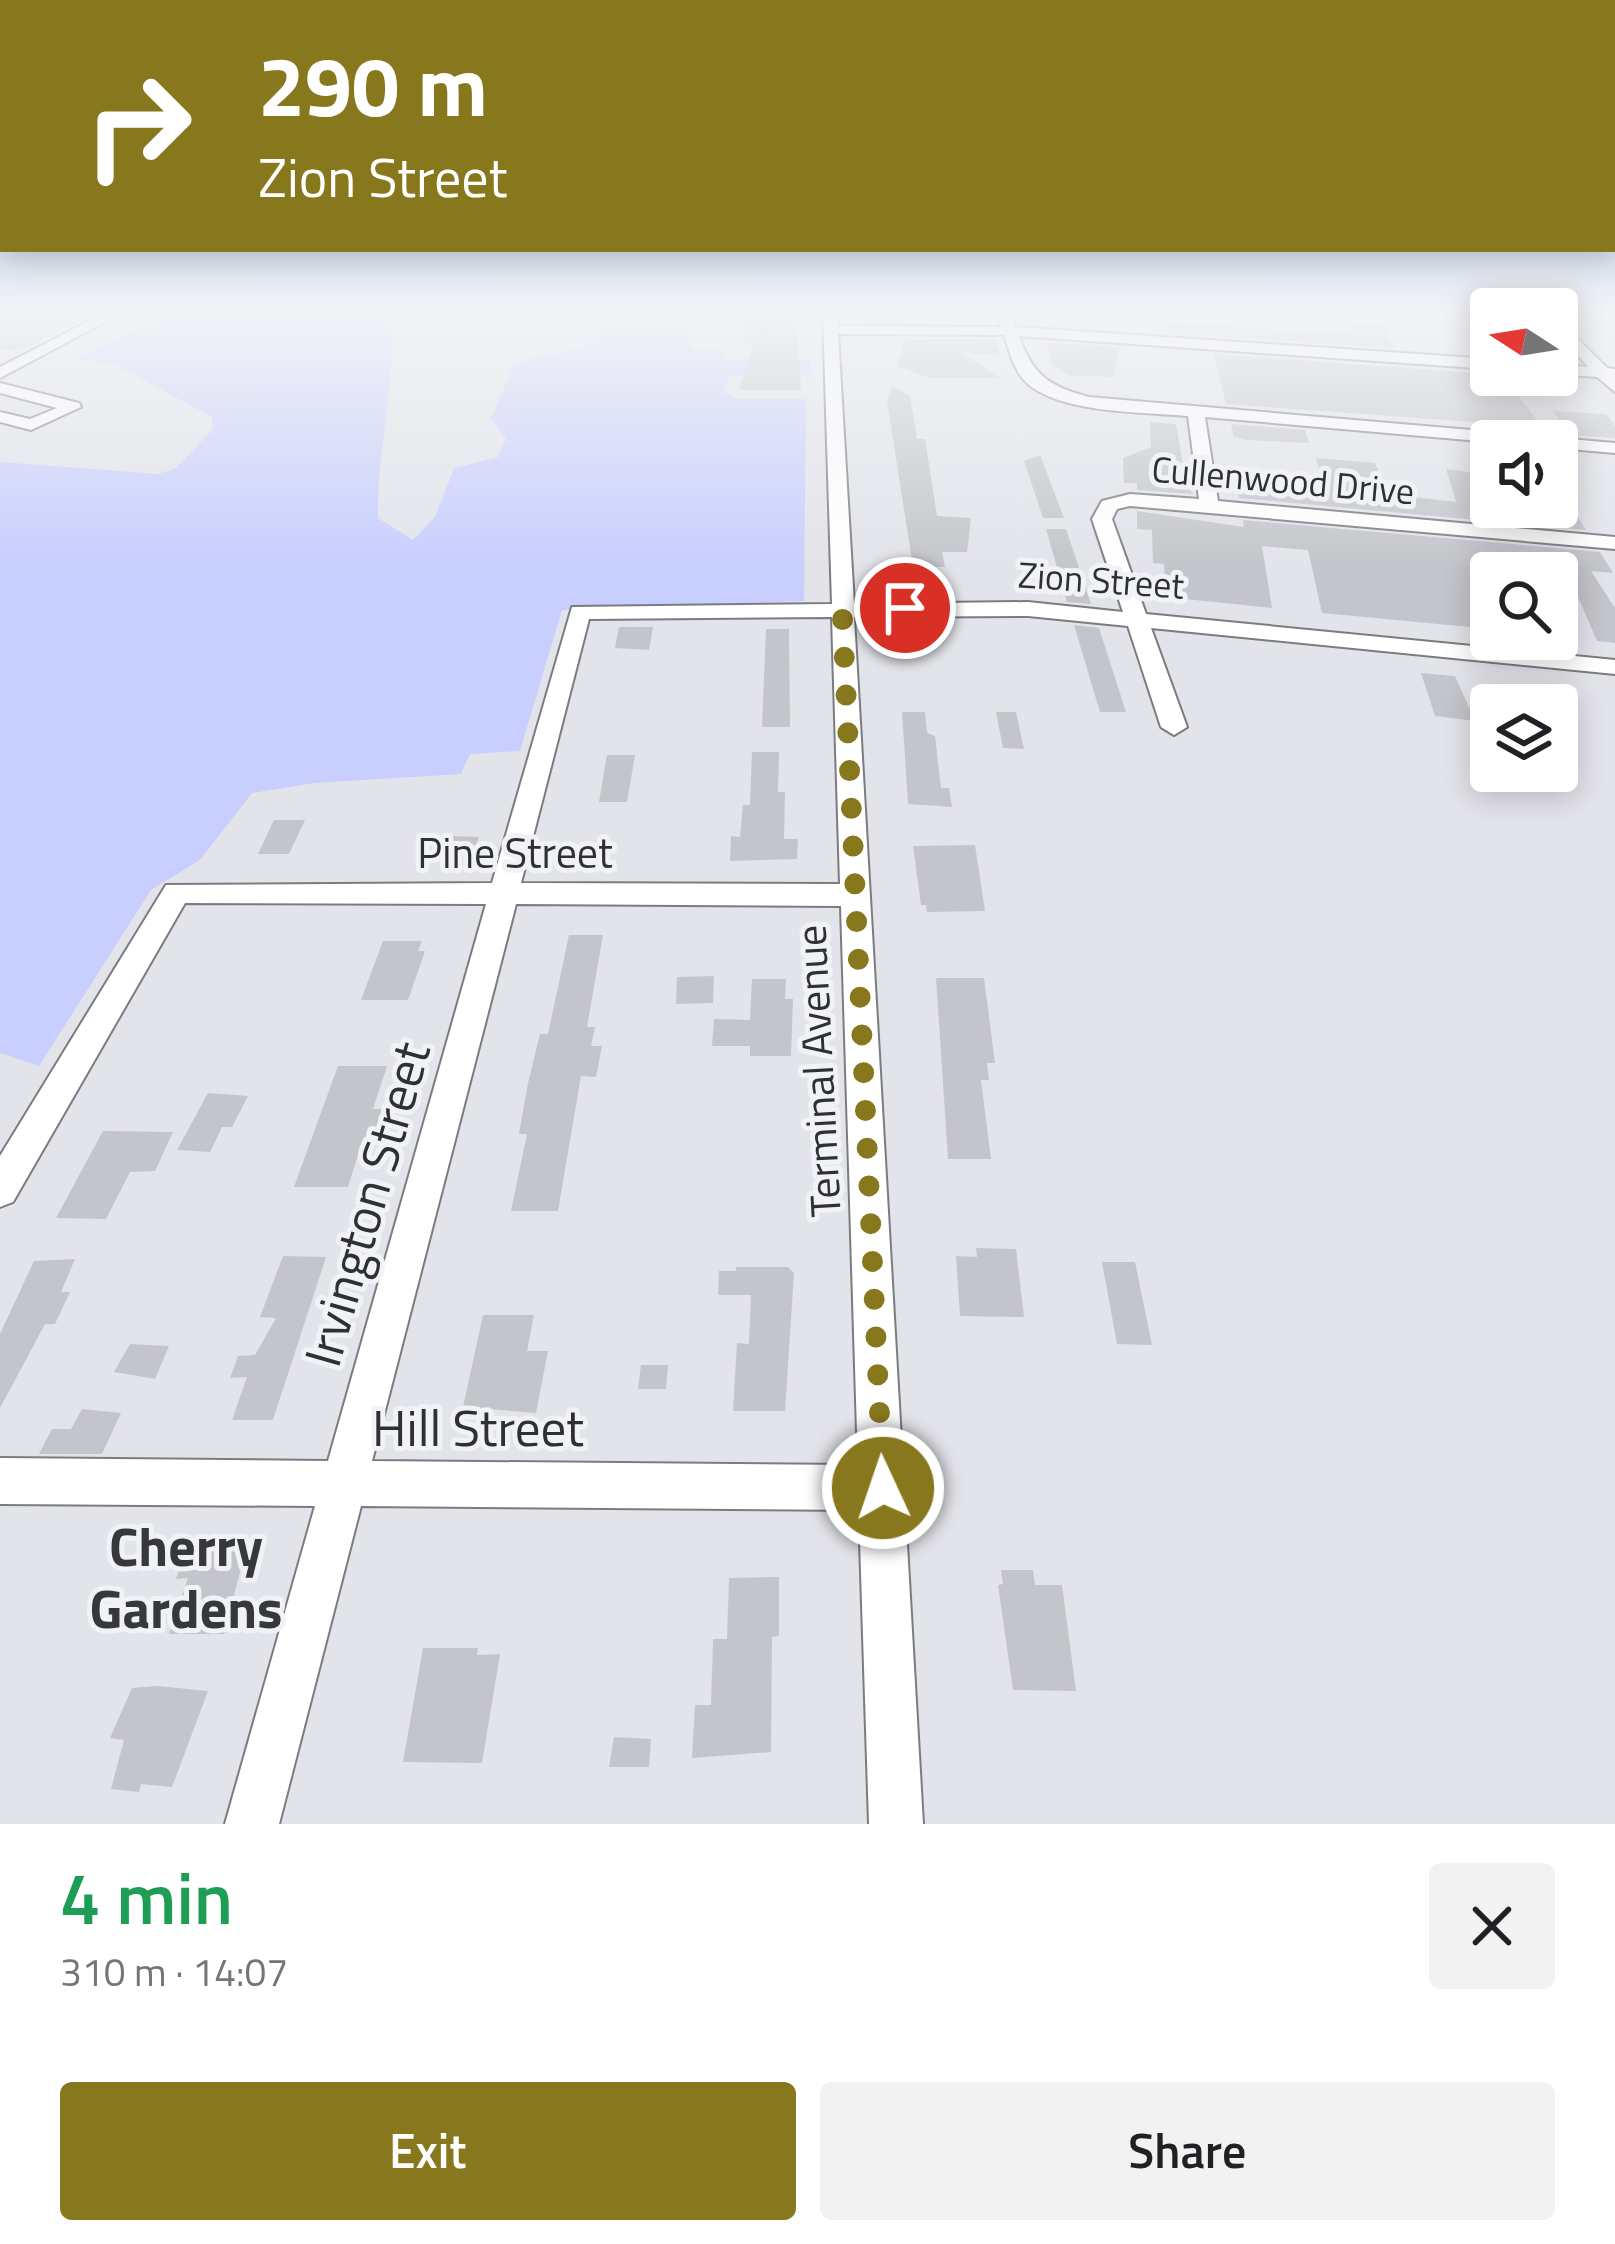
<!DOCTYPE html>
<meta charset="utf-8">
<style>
:root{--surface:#fff;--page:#f2f2f2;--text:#202124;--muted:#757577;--accent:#88781d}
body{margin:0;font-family:"Titillium Web",sans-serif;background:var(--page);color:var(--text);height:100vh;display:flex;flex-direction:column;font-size:45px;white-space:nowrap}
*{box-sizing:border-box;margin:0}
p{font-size:39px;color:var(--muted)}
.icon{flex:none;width:66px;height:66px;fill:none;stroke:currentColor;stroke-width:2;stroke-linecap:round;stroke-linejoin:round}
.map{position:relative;height:1824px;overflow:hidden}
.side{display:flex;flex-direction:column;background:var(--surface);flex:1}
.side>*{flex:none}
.banner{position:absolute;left:0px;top:0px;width:1617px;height:252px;box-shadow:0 6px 30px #0003;background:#88781d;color:#fff;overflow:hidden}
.needle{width:78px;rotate:282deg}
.buttons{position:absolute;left:1470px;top:288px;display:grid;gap:24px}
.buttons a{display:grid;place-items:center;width:108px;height:108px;border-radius:12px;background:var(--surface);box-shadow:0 6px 30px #0003;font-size:60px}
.pin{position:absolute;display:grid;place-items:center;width:102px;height:102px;color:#fff;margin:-51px;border:6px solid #fff;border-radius:50%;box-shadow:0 3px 12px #0007}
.me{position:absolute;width:132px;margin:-66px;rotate:357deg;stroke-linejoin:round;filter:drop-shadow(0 0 9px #0008)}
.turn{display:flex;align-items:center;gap:42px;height:252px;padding:0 60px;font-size:54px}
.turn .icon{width:156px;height:156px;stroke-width:2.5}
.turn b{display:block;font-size:84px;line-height:102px}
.round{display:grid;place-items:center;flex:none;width:126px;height:126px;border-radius:12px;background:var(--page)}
.overview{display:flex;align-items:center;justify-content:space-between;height:204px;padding:0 60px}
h1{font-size:72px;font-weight:600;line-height:90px;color:#1e9e55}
.action{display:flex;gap:24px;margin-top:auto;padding:24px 60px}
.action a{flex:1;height:138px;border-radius:12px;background:var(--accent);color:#fff;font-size:48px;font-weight:600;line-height:138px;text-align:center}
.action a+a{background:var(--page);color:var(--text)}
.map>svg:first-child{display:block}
.green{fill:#c8cefe}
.building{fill:#c4c5ca}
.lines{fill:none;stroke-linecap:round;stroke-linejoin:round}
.minor-casing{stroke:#7b7c81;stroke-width:4}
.minor{fill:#fff;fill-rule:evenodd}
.route{stroke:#88781d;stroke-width:21;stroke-dasharray:0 37.8}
.labels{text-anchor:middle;stroke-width:10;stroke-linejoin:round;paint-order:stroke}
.far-street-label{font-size:36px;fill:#2f3032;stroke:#f1f2f7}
.street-label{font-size:42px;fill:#2f3032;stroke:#f1f2f7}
.near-street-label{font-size:51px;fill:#2f3032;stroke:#f1f2f7}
.near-neighbourhood-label{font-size:54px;font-weight:bold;fill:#37383c;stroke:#f1f2f7}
</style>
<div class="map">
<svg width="1615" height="1824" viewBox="0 0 1615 1824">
<rect width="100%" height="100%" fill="#e3e4ea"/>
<path class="green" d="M167,314H390C398,383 376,449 378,518L413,540L435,517L454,468L498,457L506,439L491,418L512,370L527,359L580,349L605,328H686L692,350H724L722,360L809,359L813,375L730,376L723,391L736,399H806L804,601L562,610L520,751L470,754L461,774L314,783L252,793L200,860L151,890L39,1066L0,1053V462L158,474L176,468L213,429L212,417L114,364L78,358Z"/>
<g class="building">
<polygon points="0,314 94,314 18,351 0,349"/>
<polygon points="741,314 788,314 790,322 797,321 801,390 739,390 754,343 744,343"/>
<polygon points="1167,322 1351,334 1347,324 1383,326 1395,348 1169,333"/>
<polygon points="905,339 995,339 1001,356 960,352 1000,378 930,378 897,366"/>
<polygon points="1051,343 1119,347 1114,377 1068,375 1052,365 1047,344"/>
<polygon points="1214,354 1503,375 1542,427 1226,404"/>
<polygon points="892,386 910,396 917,439 925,439 937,516 971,518 967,552 942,552 945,567 933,567 940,592 917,592 887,401"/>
<polygon points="1553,411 1606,414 1615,426 1615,438 1569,435"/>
<polygon points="1150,422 1176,424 1187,487 1194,494 1137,490 1137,483 1124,483 1123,458 1151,447"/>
<polygon points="1231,424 1305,430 1309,443 1247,440 1234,437"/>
<polygon points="1040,455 1064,518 1043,518 1024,461"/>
<polygon points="1316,458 1375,463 1388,494 1456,502 1446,469 1469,472 1482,505 1575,512 1586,530 1239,498 1236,483 1324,488"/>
<polygon points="1137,511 1244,527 1243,520 1600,552 1613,573 1591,571 1615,608 1615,643 1597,641 1566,569 1528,565 1490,562 1491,629 1322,613 1308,550 1262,546 1272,608 1166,597 1164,564 1153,563 1152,530 1137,529"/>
<polygon points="1046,529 1066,529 1091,604 1067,602"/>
<polygon points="1074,625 1099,628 1126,712 1100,712"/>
<polygon points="619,627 653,627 649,650 615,648"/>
<polygon points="766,629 789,629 790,727 762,727"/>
<polygon points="1421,673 1455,676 1475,721 1435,716"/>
<polygon points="902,712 925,712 927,733 935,736 941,788 949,788 952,807 908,804"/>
<polygon points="996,712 1016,712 1024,749 1003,748"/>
<polygon points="752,752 779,752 778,792 785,792 784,839 798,839 797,859 730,861 731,836 740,837 743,805 750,805"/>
<polygon points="607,755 635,755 627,802 599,802"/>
<polygon points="274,820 305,820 289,854 258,854"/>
<polygon points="452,836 479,837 469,865 441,864"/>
<polygon points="975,845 985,911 927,912 926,905 921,905 913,846"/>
<polygon points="569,935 603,935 587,1027 595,1027 591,1046 602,1046 596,1077 581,1076 558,1211 511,1211 527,1134 519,1134 528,1083 540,1034 548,1034"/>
<polygon points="383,941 422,941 418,951 425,951 408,1000 361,1000"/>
<polygon points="714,976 713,1003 676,1004 677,977"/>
<polygon points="936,978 984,978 995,1063 987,1063 989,1080 981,1080 991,1159 948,1159"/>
<polygon points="752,979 786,979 785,999 793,999 791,1056 750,1056 750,1046 712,1046 714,1019 750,1020"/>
<polygon points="338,1066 387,1066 373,1109 382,1109 370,1149 360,1149 348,1187 294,1187"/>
<polygon points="208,1093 248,1096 232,1127 222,1127 210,1152 177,1150"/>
<polygon points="103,1131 173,1132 155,1171 130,1172 106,1219 56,1218"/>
<polygon points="976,1248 1016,1249 1024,1317 960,1316 956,1256 977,1257"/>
<polygon points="283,1256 326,1257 273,1420 232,1420 247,1377 230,1378 238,1356 255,1355 276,1318 260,1317"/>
<polygon points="75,1259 61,1292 70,1292 55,1324 45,1324 0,1408 0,1334 34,1261"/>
<polygon points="1102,1262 1135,1262 1152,1345 1117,1344"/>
<polygon points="736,1267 788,1267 794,1273 785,1411 733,1411 737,1343 749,1344 751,1295 718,1295 719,1271 736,1271"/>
<polygon points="483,1315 534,1315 527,1351 548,1351 536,1413 463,1407"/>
<polygon points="130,1344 169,1346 155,1379 114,1372"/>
<polygon points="641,1365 668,1365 666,1389 638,1389"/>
<polygon points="82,1409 121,1413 102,1454 39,1454 52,1429 71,1429"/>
<polygon points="248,1541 224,1634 169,1634 188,1578 176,1579 188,1542"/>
<polygon points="1001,1570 1033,1570 1035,1585 1062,1585 1076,1691 1013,1690 998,1585 1003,1584"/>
<polygon points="779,1577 779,1636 772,1637 771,1752 692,1758 695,1705 711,1705 713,1639 727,1639 729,1578"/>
<polygon points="423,1648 478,1648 477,1655 500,1654 482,1763 403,1762"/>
<polygon points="157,1686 208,1691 172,1787 141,1784 139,1792 111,1789 124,1740 110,1738 132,1688"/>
<polygon points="614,1737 651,1739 649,1767 609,1767"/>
</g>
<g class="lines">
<g class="minor-casing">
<g id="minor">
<polygon points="103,314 120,314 0,378 0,367"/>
<path d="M823,314H837L838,326L1001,327L999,314H1011L1016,327L1491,359V369L1019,336C1032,375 1050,387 1089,397L1539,436L1548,441L1491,442L1205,417L1218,501L1615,537V549L1130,506L1117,509L1112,519L1146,614L1615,660V674L1151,628L1187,727L1174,735L1161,727L1128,626L1028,616L854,617L923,1824H869L859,1510L361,1506L279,1824H225L315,1506L0,1504V1458L328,1461L486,904L185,903L13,1202L0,1207V1156L166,885L492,883L572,607L832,604ZM838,334L1004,335C1009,350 1013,367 1023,379C1053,414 1145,412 1188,416L1199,499L1130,494L1102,501L1092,519L1123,612L1028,602L854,604ZM832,617L840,884L521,883L589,619ZM516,904L841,906L858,1465L372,1461Z"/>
<polygon points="1557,318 1607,368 1615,369 1615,392 1597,377 1557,374 1557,364 1588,367 1557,331"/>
<polygon points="0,383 79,403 81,407 31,430 0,422 0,412 30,419 57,408 0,393"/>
<polygon points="1557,438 1615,443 1615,453 1557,448 1557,441 1550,441"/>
</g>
</g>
<use href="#minor" class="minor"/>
</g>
<linearGradient id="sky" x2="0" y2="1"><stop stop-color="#81a5db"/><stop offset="0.55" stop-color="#f2f3f6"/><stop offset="1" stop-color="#f2f3f6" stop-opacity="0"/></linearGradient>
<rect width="1615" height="569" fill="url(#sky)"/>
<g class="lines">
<polyline class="route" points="883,1488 842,608 905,608"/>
</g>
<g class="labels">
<g class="far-street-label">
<text transform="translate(1283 480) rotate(5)" y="13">Cullenwood Drive</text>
<text transform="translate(1101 580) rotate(4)" y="13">Zion Street</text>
</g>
<g class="street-label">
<text x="515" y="868">Pine Street</text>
<text transform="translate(818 1071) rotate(-93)" y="15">Terminal Avenue</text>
</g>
<g class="near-street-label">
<text transform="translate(367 1204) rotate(-74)" y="18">Irvington Street</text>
<text x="478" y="1446">Hill Street</text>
</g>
<g class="near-neighbourhood-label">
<text x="186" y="1566">Cherry<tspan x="186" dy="62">Gardens</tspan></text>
</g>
</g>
</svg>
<div class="buttons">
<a><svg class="needle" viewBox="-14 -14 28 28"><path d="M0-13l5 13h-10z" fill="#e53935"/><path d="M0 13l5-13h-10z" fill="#757577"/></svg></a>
<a><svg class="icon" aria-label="sound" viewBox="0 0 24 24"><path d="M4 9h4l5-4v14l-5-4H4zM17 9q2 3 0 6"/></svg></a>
<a><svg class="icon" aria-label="search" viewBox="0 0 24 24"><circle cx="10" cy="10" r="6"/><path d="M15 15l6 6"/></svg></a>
<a><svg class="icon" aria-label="layers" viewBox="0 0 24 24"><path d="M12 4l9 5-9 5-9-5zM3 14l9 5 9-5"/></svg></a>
</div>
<div class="pin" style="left:905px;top:608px;background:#d93025"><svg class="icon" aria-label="arrive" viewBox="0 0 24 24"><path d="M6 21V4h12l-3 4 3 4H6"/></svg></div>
<svg class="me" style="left:883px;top:1488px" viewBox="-20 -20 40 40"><circle r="17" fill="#88781d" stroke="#fff" stroke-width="3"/><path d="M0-11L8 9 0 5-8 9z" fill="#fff"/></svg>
<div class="banner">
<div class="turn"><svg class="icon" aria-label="right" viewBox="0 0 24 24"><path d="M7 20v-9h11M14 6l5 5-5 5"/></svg><div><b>290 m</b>Zion Street</div></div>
</div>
</div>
<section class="side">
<div class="overview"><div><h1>4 min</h1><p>310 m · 14:07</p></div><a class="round"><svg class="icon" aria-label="close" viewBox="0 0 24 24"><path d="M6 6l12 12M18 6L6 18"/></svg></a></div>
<div class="action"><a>Exit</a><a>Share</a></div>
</section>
